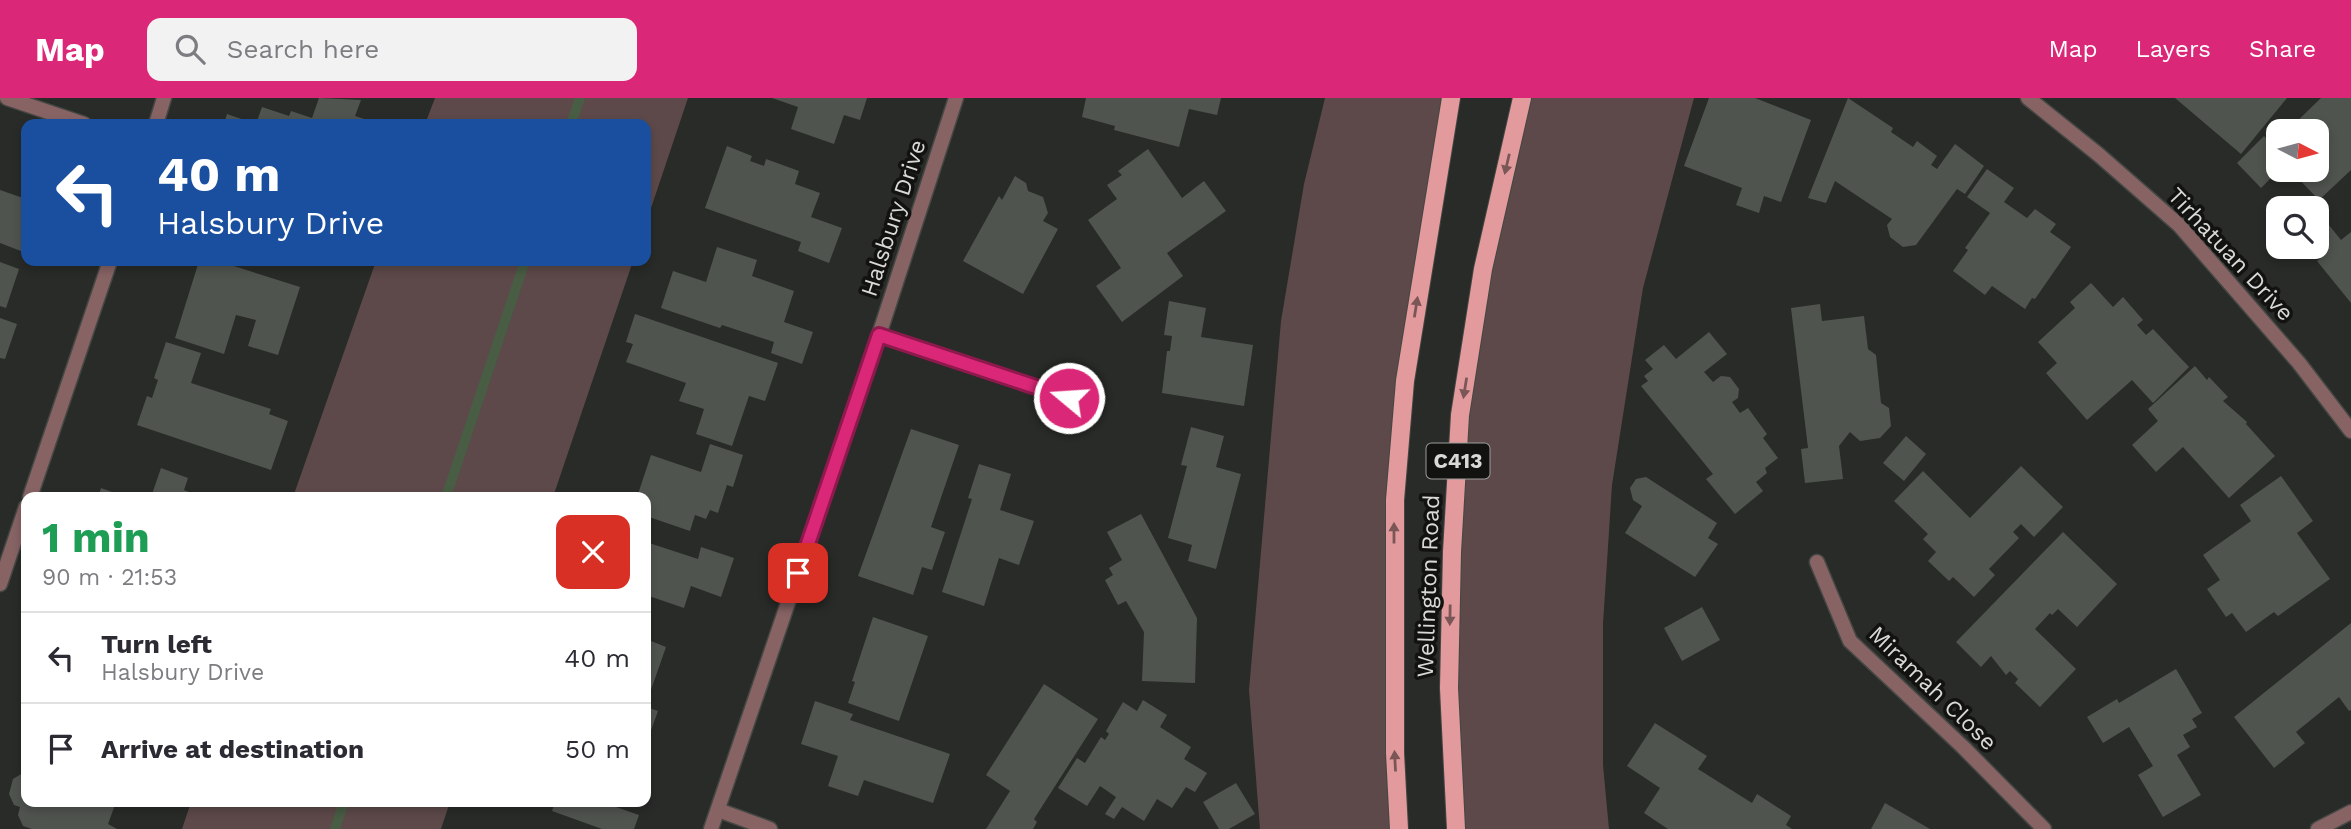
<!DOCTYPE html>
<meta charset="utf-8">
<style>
:root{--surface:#fff;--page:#f2f2f3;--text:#2b2b33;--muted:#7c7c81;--line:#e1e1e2;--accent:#db2777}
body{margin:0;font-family:"Work Sans",sans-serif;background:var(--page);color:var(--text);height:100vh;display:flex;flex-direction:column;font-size:26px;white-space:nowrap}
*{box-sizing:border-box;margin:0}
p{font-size:23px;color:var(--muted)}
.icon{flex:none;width:38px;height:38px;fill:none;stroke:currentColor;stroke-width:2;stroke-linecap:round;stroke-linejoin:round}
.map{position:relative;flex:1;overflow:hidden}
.details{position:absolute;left:21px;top:394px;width:630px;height:315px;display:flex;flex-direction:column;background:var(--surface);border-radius:14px;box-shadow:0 4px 10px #0003}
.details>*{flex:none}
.guide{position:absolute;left:21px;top:21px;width:630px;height:147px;border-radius:14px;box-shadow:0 4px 10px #0003;background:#1a4fa0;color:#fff;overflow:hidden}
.needle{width:46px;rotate:96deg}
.fabs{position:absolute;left:2266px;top:21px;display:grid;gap:14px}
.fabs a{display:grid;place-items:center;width:63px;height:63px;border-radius:14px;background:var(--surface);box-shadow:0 4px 10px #0003;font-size:35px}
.pin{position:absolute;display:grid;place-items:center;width:60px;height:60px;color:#fff;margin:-30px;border-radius:14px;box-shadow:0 4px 10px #0006}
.me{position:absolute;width:77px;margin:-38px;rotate:288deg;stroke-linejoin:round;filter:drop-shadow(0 0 5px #0008)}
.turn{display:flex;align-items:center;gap:24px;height:147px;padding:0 21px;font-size:32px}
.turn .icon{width:91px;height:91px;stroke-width:2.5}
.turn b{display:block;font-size:49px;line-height:60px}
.round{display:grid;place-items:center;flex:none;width:74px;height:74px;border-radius:14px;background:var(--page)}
.summary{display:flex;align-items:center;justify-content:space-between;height:119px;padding:0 21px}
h1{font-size:42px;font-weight:700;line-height:52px;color:#1e9e55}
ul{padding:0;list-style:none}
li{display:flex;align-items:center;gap:21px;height:91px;padding:0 21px;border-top:2px solid var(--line)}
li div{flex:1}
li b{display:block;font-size:26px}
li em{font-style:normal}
header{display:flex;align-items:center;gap:42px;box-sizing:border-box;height:98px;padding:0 35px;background:var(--accent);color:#fff}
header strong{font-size:33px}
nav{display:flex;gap:38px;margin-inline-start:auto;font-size:24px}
.search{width:490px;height:63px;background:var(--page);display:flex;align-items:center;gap:18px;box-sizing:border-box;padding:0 24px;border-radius:14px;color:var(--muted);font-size:26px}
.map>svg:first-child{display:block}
.green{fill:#5d4949}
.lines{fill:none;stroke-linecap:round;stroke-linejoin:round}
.stream{stroke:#495c44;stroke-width:10}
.building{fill:#50544f}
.minor-casing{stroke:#444743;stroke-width:17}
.primary-casing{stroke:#444743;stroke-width:20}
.minor{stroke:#876364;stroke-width:14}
.primary{stroke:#e39a9d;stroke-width:18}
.oneway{fill:#7a5657}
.route-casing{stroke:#8e194d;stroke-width:18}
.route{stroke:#db2777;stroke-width:12}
.labels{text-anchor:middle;stroke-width:7;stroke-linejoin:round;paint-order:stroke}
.shield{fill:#121311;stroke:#9c9e9c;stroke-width:2}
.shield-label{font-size:21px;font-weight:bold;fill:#d7dad7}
.street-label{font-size:23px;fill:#d7dad7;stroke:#121311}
</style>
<header>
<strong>Map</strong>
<div class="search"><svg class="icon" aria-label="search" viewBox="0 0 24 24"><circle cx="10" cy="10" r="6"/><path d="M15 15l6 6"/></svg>Search here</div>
<nav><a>Map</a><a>Layers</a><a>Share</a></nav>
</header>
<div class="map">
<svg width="2351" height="731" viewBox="0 0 2351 731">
<rect width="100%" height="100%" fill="#282b27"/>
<g class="green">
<polygon points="435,0 688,0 646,125 646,26 425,26"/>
<polygon points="1325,0 1451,0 1405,283 1399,731 1260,731 1249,592 1281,223 1304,86"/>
<polygon points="1522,0 1694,0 1643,190 1612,387 1603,526 1603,667 1609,731 1456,731 1460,317"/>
<polygon points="376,163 633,163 553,399 293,399"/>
<polygon points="191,704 450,704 441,731 182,731"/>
</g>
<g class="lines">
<g class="stream">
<polyline points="571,26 580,0"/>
<polyline points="446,399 525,163"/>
<polyline points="335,731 344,704"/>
</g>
</g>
<g class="building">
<polygon points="319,0 361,2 355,18 380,26 256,26 262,9 289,18 291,13 312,20"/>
<polygon points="772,0 867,0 860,22 844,17 834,46 791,31 798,9"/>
<polygon points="1086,0 1221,0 1217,17 1189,11 1179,49 1114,32 1115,28 1082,19"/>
<polygon points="1709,0 1755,0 1811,22 1781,104 1764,98 1759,115 1736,107 1742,90 1684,68"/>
<polygon points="1848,0 1893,30 1891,34 1913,49 1917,43 1937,58 1931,67 1937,71 1955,46 1984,68 1965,96 1957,91 1916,147 1903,149 1890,139 1887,127 1892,121 1835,83 1826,105 1808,100"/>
<polygon points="2175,0 2287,0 2241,56"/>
<polygon points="2321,0 2351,0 2351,72 2319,102 2290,72 2317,72 2317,33 2287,33"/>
<polygon points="227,16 256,26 224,26"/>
<polygon points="2264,38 2273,47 2278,42 2278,73 2261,90 2237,65"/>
<polygon points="727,48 752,58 750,63 764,68 766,61 799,73 795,86 820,95 811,119 842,130 829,165 798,153 801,144 705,110"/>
<polygon points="1148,51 1182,100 1204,83 1226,113 1167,155 1183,178 1122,224 1096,188 1121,170 1088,122 1117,101 1107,87 1122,77 1118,73"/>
<polygon points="1987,71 2014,90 2004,104 2027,120 2035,111 2056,126 2050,134 2071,149 2035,201 2032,200 2025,211 1992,188 1985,197 1953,173 1968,152 1965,150 1990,115 1967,99"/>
<polygon points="1015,78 1026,85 1028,93 1043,99 1048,115 1043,123 1058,131 1023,196 963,163 999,98 1002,102"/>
<polygon points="0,92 26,101 26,155 0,145"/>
<polygon points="2324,121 2341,142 2351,134 2351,205 2317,163 2321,160 2312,149 2317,149 2317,127"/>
<polygon points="717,149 757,162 752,178 794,193 784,224 813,234 802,266 771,255 774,244 722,227 720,230 661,210 673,173 706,184"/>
<polygon points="199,163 218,163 300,189 278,257 248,248 256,222 236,217 224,256 175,240"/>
<polygon points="0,164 19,171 6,210 0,208"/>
<polygon points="2091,185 2113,209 2123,199 2143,222 2137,227 2146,237 2153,231 2189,269 2153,305 2132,282 2087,322 2046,275 2057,265 2038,244 2075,210 2070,204"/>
<polygon points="1169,203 1206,210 1201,239 1253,247 1244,308 1162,295 1167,253 1170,253 1172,238 1164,237"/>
<polygon points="1820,206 1822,223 1864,218 1868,251 1876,257 1881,305 1889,310 1891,328 1880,340 1860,343 1850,334 1839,348 1843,381 1805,385 1801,351 1808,350 1791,210"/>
<polygon points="635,216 778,265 765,303 749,298 732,348 696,336 704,311 679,303 686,285 626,264 633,246 626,244"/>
<polygon points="0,220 17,226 5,261 0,260"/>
<polygon points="1709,234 1727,256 1704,274 1713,284 1721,278 1730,279 1739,291 1738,300 1732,304 1740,315 1748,310 1767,336 1763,340 1778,360 1765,370 1767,375 1756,384 1763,393 1735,416 1706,381 1713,376 1641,288 1648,283 1644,278 1653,271 1645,262 1664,247 1676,261"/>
<polygon points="166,244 201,255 191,285 271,311 269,316 288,323 271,372 137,327 147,298 152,300 158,282 154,280"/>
<polygon points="2195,268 2207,282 2209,279 2228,299 2223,303 2247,324 2246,326 2275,358 2229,400 2183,349 2156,374 2132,347 2158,323 2148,311"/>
<polygon points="1191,329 1224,338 1216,369 1241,376 1216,471 1188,463 1192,447 1168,440 1187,368 1181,367"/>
<polygon points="911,331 959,347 931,429 945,434 932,472 922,469 913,497 858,478"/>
<polygon points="1906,338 1926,356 1904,383 1883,365"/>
<polygon points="710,346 743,357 733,389 727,387 718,415 710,412 706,421 695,417 690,433 646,418 646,399 637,399 651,357 701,374"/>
<polygon points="979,366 1011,376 1000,412 1034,423 1019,467 999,460 984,508 942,494 972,401 968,400"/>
<polygon points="2021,368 2063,409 2034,439 2021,426 2013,434 2019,440 1989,471 1995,477 1974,499 1953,479 1949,483 1928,463 1936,454 1923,441 1928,436 1894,403 1923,373 1970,420"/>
<polygon points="161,370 188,380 184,392 201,399 151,399"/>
<polygon points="2281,378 2313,423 2297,435 2330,481 2278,518 2274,514 2246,534 2232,515 2226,519 2207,491 2220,482 2203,457 2251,423 2240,407"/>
<polygon points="1646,379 1717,425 1708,440 1718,446 1695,479 1625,435 1642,408 1633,402 1630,390 1636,381"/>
<polygon points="101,390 126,399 98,399"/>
<polygon points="1141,416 1197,520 1195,585 1142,583 1144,534 1126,503 1118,507 1105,482 1113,477 1109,470 1122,462 1107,434"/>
<polygon points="2063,434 2117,486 2077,529 2058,511 2052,517 2050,515 2035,531 2076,571 2040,609 2015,585 2018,581 2010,573 2006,577 1991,558 1981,569 1956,544"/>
<polygon points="646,444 698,461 701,449 734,460 721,499 691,488 684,510 646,497"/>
<polygon points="1702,509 1720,542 1682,563 1664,530"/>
<polygon points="873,519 928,538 899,623 848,605 855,584 852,583"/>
<polygon points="2351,525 2351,612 2349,613 2339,599 2296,634 2305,645 2274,670 2234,619"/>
<polygon points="646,541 666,549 646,606"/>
<polygon points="2176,571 2202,615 2192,621 2197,629 2183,637 2190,649 2177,657 2201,697 2163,719 2138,677 2153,668 2129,629 2103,645 2087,619 2117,601 2119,605"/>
<polygon points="1044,586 1098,621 1034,721 1037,724 1033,731 986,731 1010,693 986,677"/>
<polygon points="1143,602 1167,617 1160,629 1191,649 1184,661 1207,675 1195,694 1186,689 1172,710 1157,701 1144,723 1122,709 1114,721 1105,716 1116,699 1100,688 1087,708 1058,690 1077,660 1085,665 1101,639 1105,642 1109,636 1106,633 1123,604 1137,613"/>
<polygon points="815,603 853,616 850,622 950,656 933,705 864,682 858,698 828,688 838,658 801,646"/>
<polygon points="646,609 658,613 646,646"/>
<polygon points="1655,625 1707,658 1698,671 1752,705 1757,696 1791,718 1786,727 1792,731 1668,731 1644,715 1660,690 1627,668"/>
<polygon points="26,673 26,704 116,704 108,726 117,731 32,731 23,728 18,717 20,709 14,707 9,696 13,681"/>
<polygon points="1236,685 1255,716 1229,731 1219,731 1203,704"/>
<polygon points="555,704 618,704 616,709 639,717 634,731 602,731 552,713"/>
<polygon points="1885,705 1930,731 1871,731"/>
</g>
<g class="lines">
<g class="minor-casing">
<g id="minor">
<polyline points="7,0 84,26"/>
<polyline points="2028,0 2099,57 2179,127 2299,265 2351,333"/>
<polyline points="156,26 164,0"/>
<polyline points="879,237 1069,300"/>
<polyline points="30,399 110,163"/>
<polyline points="1817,464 1850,543 1963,649 2044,731"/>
<polyline points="0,486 26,409"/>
<polyline points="718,712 770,731"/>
<polyline points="711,731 879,237 956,0"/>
<polyline points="2318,731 2351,714"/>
</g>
</g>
<g class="primary-casing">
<g id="primary">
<polyline points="1399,731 1395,655 1395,402 1405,283 1451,0"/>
<polyline points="1456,731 1449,590 1452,454 1460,317 1483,171 1522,0"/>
</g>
</g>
<use href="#minor" class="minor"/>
<use href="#primary" class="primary"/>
</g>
<defs><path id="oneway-solid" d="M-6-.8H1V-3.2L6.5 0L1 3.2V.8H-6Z" transform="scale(1.75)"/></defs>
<g class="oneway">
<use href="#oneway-solid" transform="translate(1507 66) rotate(103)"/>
<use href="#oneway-solid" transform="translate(1416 209) rotate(-81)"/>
<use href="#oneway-solid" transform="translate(1465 290) rotate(99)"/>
<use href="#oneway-solid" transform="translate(1394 435) rotate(-90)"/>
<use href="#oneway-solid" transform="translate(1450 517) rotate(91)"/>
<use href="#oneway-solid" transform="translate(1395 663) rotate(-93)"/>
</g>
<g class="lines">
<g class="route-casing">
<polyline id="route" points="798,475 879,237 1069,300"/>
</g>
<use href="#route" class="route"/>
</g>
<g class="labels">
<rect class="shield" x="1426.5" y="345.5" width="63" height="35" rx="5"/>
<g class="shield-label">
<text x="1458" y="370">C413</text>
</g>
<g class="street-label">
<text transform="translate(893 120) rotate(-72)" y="8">Halsbury Drive</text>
<text transform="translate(2231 156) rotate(47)" y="8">Tirhatuan Drive</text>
<text transform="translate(1428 488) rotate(-88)" y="8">Wellington Road</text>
<text transform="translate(1933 590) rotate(44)" y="8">Miramah Close</text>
</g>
</g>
</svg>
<div class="fabs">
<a><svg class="needle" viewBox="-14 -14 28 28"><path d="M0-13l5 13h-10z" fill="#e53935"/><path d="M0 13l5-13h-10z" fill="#7c7c81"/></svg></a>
<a><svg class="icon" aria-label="search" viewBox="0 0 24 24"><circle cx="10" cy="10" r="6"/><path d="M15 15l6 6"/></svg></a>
</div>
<div class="pin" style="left:798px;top:475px;background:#d93025"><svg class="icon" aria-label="arrive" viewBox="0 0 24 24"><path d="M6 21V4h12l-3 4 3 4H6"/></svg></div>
<svg class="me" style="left:1069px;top:300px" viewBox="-20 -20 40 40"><circle r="17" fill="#db2777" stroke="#fff" stroke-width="3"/><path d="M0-11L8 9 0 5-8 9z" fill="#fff"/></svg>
<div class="guide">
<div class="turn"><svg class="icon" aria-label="left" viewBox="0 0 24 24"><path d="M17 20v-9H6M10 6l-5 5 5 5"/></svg><div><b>40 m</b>Halsbury Drive</div></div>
</div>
<section class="details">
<div class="summary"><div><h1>1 min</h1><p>90 m · 21:53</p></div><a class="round" style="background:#d93025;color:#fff"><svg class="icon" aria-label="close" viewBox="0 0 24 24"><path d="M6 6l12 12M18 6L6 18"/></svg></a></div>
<ul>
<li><svg class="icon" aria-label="left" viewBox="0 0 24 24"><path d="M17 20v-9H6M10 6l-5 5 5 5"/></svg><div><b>Turn left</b><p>Halsbury Drive</p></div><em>40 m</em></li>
<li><svg class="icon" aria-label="arrive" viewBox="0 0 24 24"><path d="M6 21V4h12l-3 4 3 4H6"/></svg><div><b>Arrive at destination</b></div><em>50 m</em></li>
</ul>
</section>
</div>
